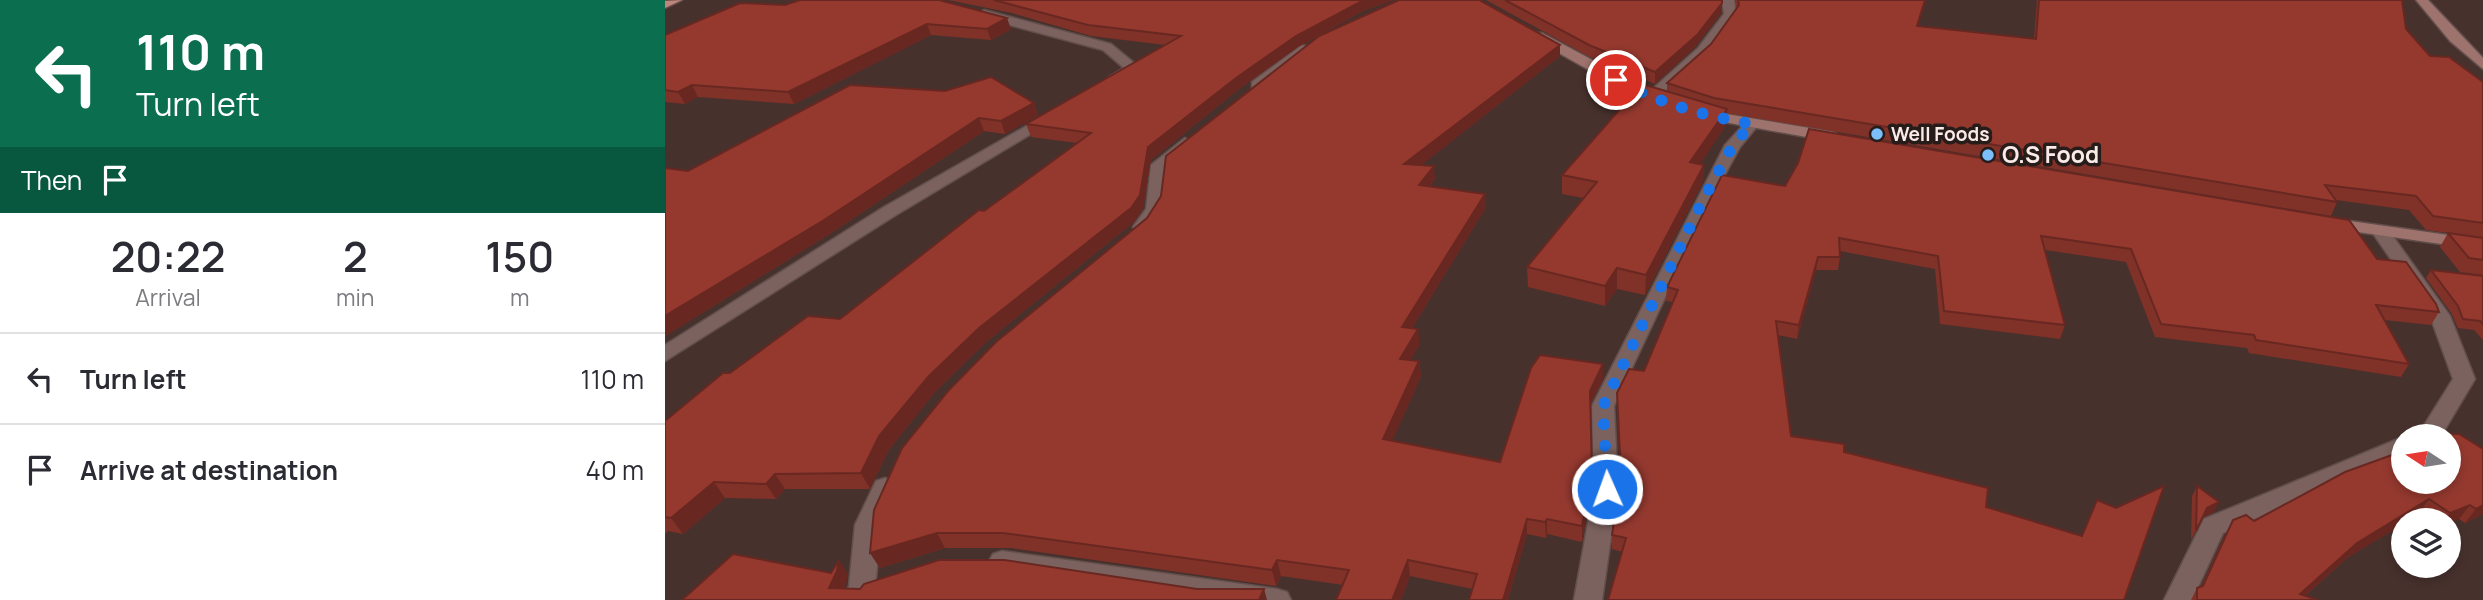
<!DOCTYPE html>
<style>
:root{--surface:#fff;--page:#f2f2f3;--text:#2b2b33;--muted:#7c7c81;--line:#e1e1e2}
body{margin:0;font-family:Manrope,sans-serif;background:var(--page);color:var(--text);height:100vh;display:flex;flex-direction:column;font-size:26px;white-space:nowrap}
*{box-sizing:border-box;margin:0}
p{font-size:23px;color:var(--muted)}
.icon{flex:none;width:38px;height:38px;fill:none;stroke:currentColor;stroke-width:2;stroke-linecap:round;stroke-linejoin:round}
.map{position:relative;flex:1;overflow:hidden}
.panel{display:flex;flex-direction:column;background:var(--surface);width:665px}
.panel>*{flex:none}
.hud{background:#0b6e4f;color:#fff;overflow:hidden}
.needle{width:46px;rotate:282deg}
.buttons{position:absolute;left:1726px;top:424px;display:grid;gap:14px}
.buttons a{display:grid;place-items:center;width:70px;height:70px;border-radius:50%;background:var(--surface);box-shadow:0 4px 10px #0003;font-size:35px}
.pin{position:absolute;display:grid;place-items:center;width:60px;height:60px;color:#fff;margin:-30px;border:4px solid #fff;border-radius:50%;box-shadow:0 2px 7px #0007}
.me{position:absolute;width:77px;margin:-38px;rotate:358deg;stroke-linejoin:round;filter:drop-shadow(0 0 5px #0008)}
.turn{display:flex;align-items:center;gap:24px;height:147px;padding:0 21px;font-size:32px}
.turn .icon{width:91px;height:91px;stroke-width:2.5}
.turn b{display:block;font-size:49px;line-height:60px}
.then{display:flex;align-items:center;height:66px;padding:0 21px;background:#0003;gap:14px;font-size:26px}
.eta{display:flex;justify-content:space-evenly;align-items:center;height:119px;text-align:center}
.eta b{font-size:42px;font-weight:600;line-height:49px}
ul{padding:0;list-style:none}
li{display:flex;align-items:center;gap:21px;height:91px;padding:0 21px;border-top:2px solid var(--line)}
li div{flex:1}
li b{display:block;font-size:26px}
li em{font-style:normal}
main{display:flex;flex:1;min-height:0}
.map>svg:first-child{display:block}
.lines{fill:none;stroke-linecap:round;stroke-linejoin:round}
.minor-casing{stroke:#624f4c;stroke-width:3}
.secondary-casing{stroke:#624f4c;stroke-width:3}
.primary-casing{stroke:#624f4c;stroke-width:3}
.minor{fill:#7b625e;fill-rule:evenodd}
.secondary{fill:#9f736d;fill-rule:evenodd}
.primary{fill:#c2857b;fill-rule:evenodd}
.wall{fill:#803128}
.shaded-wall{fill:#682821}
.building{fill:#95392f;stroke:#682821;stroke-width:2}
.route{stroke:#1a73e8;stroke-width:12;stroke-dasharray:0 21.6}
.poi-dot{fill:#7bbef9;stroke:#261c1a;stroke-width:2.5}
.labels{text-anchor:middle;stroke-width:7;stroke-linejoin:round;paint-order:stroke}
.far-poi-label{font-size:19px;font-weight:bold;fill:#faebe8;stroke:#261c1a;text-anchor:start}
.poi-label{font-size:23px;font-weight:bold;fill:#faebe8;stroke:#261c1a;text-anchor:start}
</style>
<main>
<section class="panel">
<div class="hud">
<div class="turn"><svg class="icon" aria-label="left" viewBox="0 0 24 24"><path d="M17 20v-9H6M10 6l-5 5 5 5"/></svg><div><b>110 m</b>Turn left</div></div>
<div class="then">Then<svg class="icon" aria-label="arrive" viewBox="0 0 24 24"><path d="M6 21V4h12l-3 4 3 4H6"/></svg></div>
</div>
<div class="eta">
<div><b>20:22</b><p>Arrival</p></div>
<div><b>2</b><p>min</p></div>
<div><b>150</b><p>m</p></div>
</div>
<ul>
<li><svg class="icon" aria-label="left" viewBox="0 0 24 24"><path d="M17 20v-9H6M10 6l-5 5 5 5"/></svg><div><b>Turn left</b></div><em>110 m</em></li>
<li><svg class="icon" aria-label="arrive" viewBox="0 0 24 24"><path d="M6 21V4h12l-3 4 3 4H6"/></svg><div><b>Arrive at destination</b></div><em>40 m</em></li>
</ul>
</section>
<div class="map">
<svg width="1818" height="600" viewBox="0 0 1818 600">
<rect width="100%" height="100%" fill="#47312d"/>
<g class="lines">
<g class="minor-casing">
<g id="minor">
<polygon points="1057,0 1069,0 1071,14 1043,54 992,100 982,100 982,94 1033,48 1059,14"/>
<polygon points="319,10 446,44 475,68 454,83 444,83 444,77 459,68 438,50 315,17 313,14"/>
<polygon points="637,45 647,48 597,88 587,88 587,82"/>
<polygon points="386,112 391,113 391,119 231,215 0,361 0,345 219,207"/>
<polygon points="1087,120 1094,124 1075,147 1045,202 949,406 953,489 937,600 909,600 929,489 927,406 1060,145 1082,121"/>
<polygon points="520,138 528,143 502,166 497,209 483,231 471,231 468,227 481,209 486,165"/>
<polygon points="1716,227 1722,228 1785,316 1810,379 1776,436 1747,436 1758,427 1788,379 1765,316 1707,232"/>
<polygon points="1738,437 1738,454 1558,533 1527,600 1499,600 1539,519"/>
<polygon points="220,478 229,481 232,487 216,525 210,588 204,600 175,600 184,586 190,525 211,481"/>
<polygon points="337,551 612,589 622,592 626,600 535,600 337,571 328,568 324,561 328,554"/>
</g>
</g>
<g class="secondary-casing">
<g id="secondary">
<polygon points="1751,0 1763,0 1818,58 1818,69 1785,41"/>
<polygon points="869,33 877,33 1002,100 995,104 970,96 869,39"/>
<polygon points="1037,110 1169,132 1177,137 1169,142 1032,117 1030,114"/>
<polygon points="1664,218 1818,240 1818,250 1658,227 1655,223"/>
</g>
</g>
<g class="primary-casing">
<polygon id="primary" points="17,0 0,8 0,1"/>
</g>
<use href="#minor" class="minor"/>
<use href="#secondary" class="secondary"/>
<use href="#primary" class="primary"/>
</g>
<g class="wall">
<polygon points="283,0 728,0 698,11 633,47 574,89 486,160 478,208 470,221 320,343 270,392 223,451 205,489 120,489 111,499 60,498 18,534 3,531 0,534 0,421 65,373 175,319 412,143 366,137 361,124 500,45 426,36 347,13"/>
<polygon points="821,0 1057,0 1057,3 1056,13 1031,46 990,84 923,56"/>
<polygon points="1070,0 1261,0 1253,26 1369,39 1372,0 1737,0 1741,29 1765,56 1818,82 1818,275 1795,272 1775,247 1783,233 1798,235 1761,230 1744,210 1671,200 1672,202 1666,216 1061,113 1060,126 1035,164 1039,165 1037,183 980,295 952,289 940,306 863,287 862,267 918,198 897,194 897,175 1002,91 1002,83 1046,44 1072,9"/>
<polygon points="120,5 346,29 326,40 266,35 129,104 33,97 20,104 0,102 0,35"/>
<polygon points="895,45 895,56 756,165 770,179 765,186 821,207 747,328 755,344 745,360 754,361 756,376 727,441 835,462 938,364 938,379 925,405 926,489 917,542 882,534 881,538 862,534 843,600 804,600 808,589 745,576 736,600 671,600 678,585 616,576 611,586 346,548 280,548 215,568 205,553 482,218"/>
<polygon points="369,103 373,115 340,134 319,131 166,233 0,336 0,168 23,171"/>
<polygon points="1120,186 1712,259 1774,312 1766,325 1719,320 1744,364 1736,377 1584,353 1582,348 1490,337 1461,262 1380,250 1400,325 1395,339 1275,324 1270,269 1175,251 1175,257 1173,270 1151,270 1132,339 1113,335 1126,436 1179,452 1321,507 1459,600 957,552 947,549 947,535 955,481 952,407 952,393 979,371 1008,302 1001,301 1002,287"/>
<polygon points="1766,270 1818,276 1818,340 1809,330 1793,328 1787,314 1761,278"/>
<polygon points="1818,449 1818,514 1800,523 1794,519 1763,520 1754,513 1744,520 1738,520 1738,524 1682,558 1640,596 1653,600 1526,600 1532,588 1536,587 1560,535 1568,520 1589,521"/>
<polygon points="1532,486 1549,512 1537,518 1526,540 1527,496"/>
</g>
<g class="shaded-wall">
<polygon points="699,0 728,0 698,11 633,47 574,89 486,160 478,208 470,221 320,343 270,392 223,451 205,489 196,473 214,436 263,377 483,147 571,78 631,36"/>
<polygon points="1260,0 1261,0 1249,37 1252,26"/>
<polygon points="1057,3 1056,13 1031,46 990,84 990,72"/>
<polygon points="342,18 346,29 326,40 322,29"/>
<polygon points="262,24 266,35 129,104 123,92"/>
<polygon points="895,45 895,56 741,177 739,164"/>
<polygon points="27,85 33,97 20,104 13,92"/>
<polygon points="369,103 373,115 340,134 336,121"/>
<polygon points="1062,109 1060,126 1024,181 1025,162"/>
<polygon points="314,118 319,131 166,233 0,336 0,316"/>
<polygon points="1039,165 1037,183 980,295 981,275"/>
<polygon points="769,166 770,179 756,198 754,185"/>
<polygon points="820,194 821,207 739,341 737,327"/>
<polygon points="1153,257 1151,270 1132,339 1134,325"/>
<polygon points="952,268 952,289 940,306 940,286"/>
<polygon points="753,329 755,344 737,374 735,359"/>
<polygon points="754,361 756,376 721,455 718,439"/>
<polygon points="938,364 938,379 924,406 925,391"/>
<polygon points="927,473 926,489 917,542 917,526"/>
<polygon points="110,474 120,489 111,499 101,484"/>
<polygon points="49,482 60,498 18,534 6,518"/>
<polygon points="1764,499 1754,513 1744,520 1738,520 1738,524 1682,558 1635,600 1635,594 1692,543"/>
<polygon points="1554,502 1549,512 1537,518 1542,508"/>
<polygon points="1805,505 1794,519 1783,524 1783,520 1780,520 1785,513"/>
<polygon points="1818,505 1818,514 1800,523 1811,509"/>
<polygon points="862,519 862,534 843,600 838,600"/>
<polygon points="882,519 882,534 881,538 880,522"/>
<polygon points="272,533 280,548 215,568 205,553"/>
<polygon points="174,560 183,574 181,585 174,600 164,588"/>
<polygon points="612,560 616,576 611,586 607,570"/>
<polygon points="743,560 745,576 736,600 727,600"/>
<polygon points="599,589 602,600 594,600"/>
</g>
<g class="building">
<polygon points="135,0 274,0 342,18 322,29 262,24 123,92 27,85 13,92 0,90 0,35 75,3 120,5"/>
<polygon points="329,0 699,0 631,36 571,78 483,147 475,195 466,208 314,328 263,377 214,436 196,473 110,474 101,484 49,482 6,518 0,517 0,421 58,373 65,373 143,316 175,319 314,210 319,211 426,133 361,124 516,36 423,25"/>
<polygon points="734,0 814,0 895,45 739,164 769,166 754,185 820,194 737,327 753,329 735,359 754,361 718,439 835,462 866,368 875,355 938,364 925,391 927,473 917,526 882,519 880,522 862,519 838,600 804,600 812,574 743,560 727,600 671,600 684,570 612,560 607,570 338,533 272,533 205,553 209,510 237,448 283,391 331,342 482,218 496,196 501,156 654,36"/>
<polygon points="840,0 1057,0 1057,3 1032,35 990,72 924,45"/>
<polygon points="1073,0 1260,0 1252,26 1371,39 1374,0 1737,0 1741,29 1765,56 1784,57 1818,82 1818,223 1768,216 1751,196 1660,185 1672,202 1049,98 1002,83 1046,44 1074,5"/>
<polygon points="326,77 369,103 336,121 314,118 159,220 0,316 0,168 23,171 185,85 280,91"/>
<polygon points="977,84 1062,109 1025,162 1039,165 981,275 952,268 940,286 862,267 932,182 897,175"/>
<polygon points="1144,129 1684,220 1712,259 1741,262 1771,304 1774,312 1711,305 1744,364 1591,340 1589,335 1496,324 1466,249 1376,236 1400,325 1279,311 1273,256 1174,238 1175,257 1153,257 1134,325 1111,321 1126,436 1179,444 1179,452 1323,488 1321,507 1417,536 1432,500 1451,508 1499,486 1459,600 943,600 961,538 947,535 956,474 952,393 964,369 979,371 1013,290 1002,287 1057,175 1120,186 1133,163"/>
<polygon points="1783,233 1818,238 1818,260 1804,258"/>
<polygon points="1766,270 1818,276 1818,324 1815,321 1798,319 1793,306"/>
<polygon points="1786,434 1794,434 1818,449 1818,505 1811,509 1805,505 1785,513 1764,499 1692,543 1635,594 1653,600 1532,600 1532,588 1538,586 1568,520 1581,515 1589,521 1680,472 1738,451 1738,481 1783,481 1783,436 1780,436"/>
<polygon points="1532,486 1554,502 1542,508 1531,531"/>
<polygon points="68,554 166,573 174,560 172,571 164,588 195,589 199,584 274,560 339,560 532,589 599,589 594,600 17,600"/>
</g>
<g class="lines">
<path class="route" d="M942,489L938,406L1037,202L1068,145L1087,124C1039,116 994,103 951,80"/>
</g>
<g class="poi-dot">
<circle cx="1212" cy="134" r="7"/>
<circle cx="1323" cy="155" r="7"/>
</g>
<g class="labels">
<g class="far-poi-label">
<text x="1226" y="141">Well Foods</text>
</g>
<g class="poi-label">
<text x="1337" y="163">O.S Food</text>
</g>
</g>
</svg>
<div class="buttons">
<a><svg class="needle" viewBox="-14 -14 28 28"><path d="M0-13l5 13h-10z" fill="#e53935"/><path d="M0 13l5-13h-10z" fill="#7c7c81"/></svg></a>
<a><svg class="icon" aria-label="layers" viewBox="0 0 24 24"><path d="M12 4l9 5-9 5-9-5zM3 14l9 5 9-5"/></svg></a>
</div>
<div class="pin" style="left:951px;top:80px;background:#d93025"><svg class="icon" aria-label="arrive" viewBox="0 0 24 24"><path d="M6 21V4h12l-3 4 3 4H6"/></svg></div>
<svg class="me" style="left:942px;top:489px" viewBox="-20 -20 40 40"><circle r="17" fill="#1a73e8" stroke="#fff" stroke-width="3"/><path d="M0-11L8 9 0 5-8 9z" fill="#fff"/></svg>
</div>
</main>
